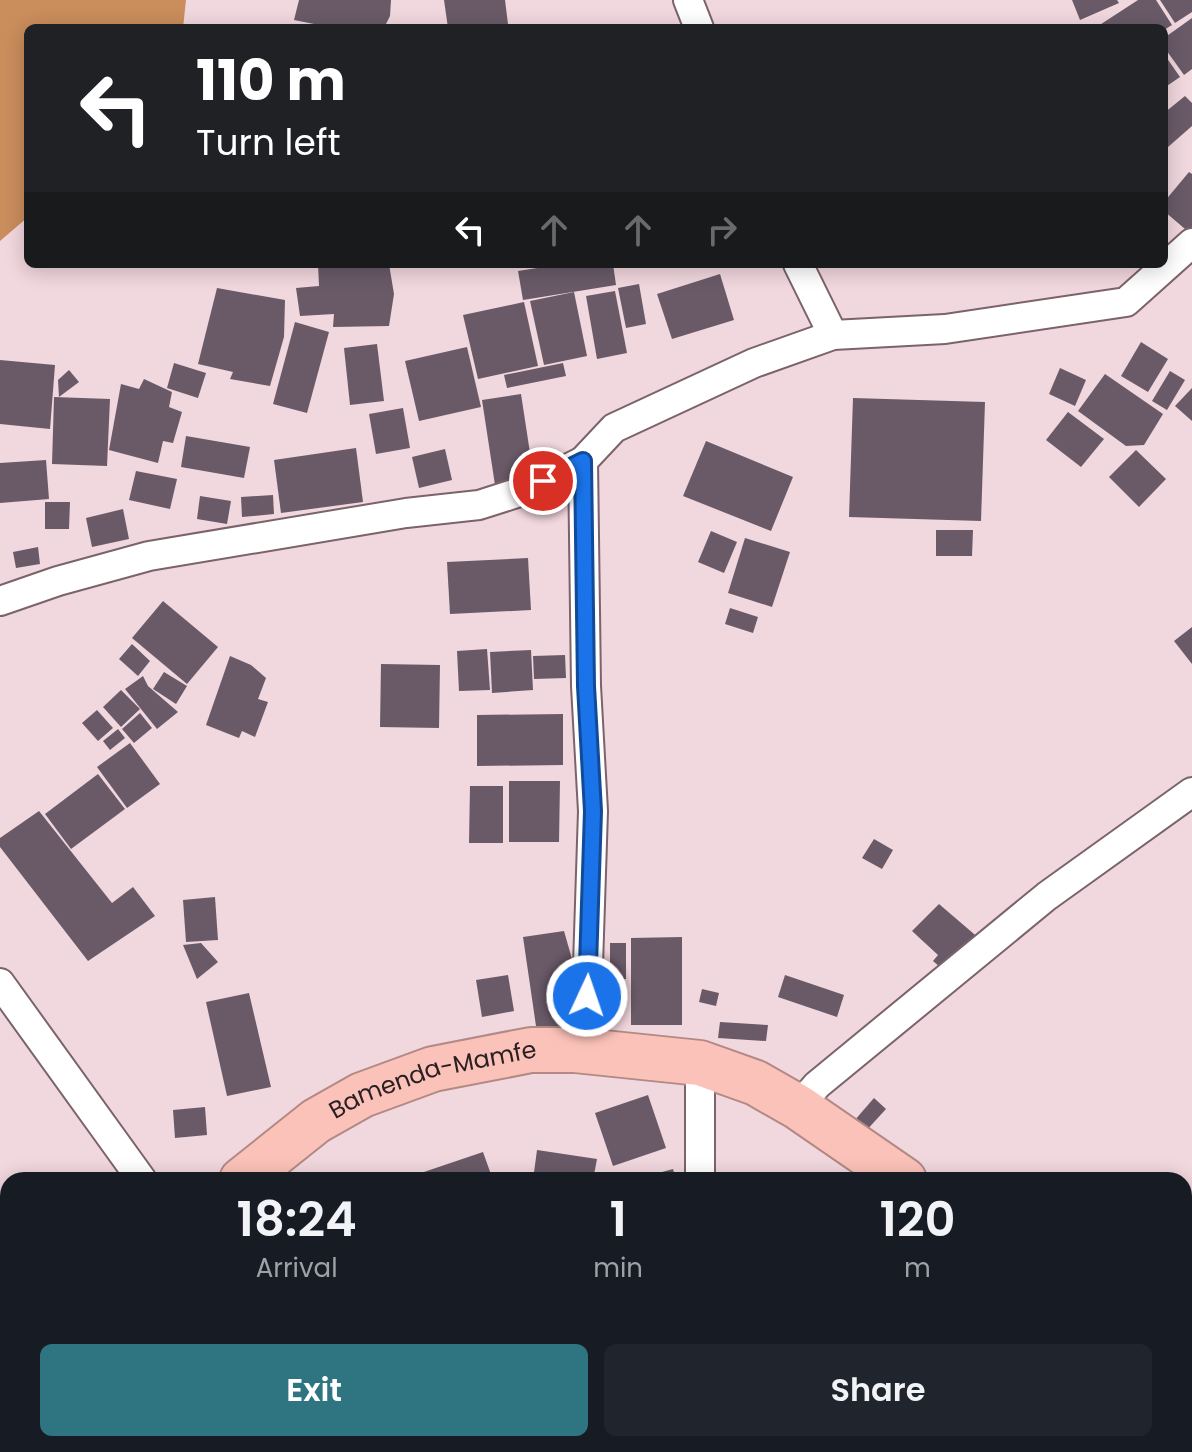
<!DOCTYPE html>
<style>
:root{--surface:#171b24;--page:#20242c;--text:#f1f3f6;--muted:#9ea1a6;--accent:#2e7481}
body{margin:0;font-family:Poppins,sans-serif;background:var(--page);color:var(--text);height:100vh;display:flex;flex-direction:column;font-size:30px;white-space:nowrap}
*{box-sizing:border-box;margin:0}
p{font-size:26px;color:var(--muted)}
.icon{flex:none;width:44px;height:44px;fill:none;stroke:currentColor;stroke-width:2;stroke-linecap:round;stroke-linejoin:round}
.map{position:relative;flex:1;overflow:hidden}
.drawer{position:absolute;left:0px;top:1172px;width:1192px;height:280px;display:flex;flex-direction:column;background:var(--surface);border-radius:24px 24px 0 0;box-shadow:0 4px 20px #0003}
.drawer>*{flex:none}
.top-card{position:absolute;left:24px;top:24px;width:1144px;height:244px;border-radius:12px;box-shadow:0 4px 20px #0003;background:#202124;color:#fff;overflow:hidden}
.pin{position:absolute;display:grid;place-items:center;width:68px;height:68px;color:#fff;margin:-34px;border:4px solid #fff;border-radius:50%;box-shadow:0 2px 8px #0007}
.me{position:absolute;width:88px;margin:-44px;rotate:3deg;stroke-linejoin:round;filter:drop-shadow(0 0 6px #0008)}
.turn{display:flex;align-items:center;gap:28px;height:168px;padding:0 40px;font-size:36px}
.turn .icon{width:104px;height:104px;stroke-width:2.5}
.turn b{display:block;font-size:56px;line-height:68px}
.lanes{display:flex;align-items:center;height:76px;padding:0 40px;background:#0003;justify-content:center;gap:40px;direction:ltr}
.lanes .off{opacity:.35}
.eta{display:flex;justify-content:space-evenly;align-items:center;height:136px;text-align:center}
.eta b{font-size:48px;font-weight:600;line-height:56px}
.action{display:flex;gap:16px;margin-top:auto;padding:16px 40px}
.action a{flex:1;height:92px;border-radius:12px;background:var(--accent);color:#fff;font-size:32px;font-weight:600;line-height:92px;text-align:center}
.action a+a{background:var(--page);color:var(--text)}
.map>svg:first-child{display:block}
.forest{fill:#ca8d5c}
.building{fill:#6a5a68}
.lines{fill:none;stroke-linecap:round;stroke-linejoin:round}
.street-casing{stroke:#7a636a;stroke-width:32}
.highway-casing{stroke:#b28984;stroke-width:48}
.street{stroke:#fff;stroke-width:28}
.highway{stroke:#fbc2b9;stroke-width:44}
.route-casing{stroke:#114b97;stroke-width:20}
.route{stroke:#1a73e8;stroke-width:14}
.labels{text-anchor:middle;stroke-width:8;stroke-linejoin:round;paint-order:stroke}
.street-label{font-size:24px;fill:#2a2023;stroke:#f1d7de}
</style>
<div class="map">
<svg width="1192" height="1452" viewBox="0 0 1192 1452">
<rect width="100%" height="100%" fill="#f1d7de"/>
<polygon class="forest" points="0,0 186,0 183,28 28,28 28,217 0,241"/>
<g class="building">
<polygon points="299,0 391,0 390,16 384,28 312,28 314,24 294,20"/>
<polygon points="444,0 505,0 508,24 448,28"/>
<polygon points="1072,0 1117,0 1119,3 1080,20"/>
<polygon points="1138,0 1156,0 1172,25 1164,30 1164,28 1095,28"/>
<polygon points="1160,0 1192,0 1192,12 1175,23"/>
<polygon points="1192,18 1192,69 1184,75 1164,47 1164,38"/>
<polygon points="1164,54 1180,77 1164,88"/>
<polygon points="1185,96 1192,103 1192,126 1168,147 1164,143 1164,113"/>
<polygon points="1189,172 1192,174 1192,235 1164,211 1164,202"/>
<polygon points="318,264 389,264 394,294 389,326 333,327 334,314 300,316 296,288 319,286"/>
<polygon points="563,264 613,264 616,285 523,300 518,271"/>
<polygon points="720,274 734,320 672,339 657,294"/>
<polygon points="639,284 646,324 626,328 618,288"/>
<polygon points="217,288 285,300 284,337 270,386 230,379 233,372 198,364"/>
<polygon points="615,291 627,353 597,359 586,296"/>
<polygon points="574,292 587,356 544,365 530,301"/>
<polygon points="524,302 538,366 478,379 463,315"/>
<polygon points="295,322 329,332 307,413 273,404"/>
<polygon points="1141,342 1168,359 1148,392 1121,376"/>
<polygon points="377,344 384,401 350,405 344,348"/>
<polygon points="467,347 481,407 419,421 405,361"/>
<polygon points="0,360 55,365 50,429 0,424"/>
<polygon points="174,363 206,373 198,398 167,388"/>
<polygon points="563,363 566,376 507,388 504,375"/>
<polygon points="1060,368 1086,380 1075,406 1049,394"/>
<polygon points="69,370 79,382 59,397 58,380"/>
<polygon points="1170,371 1185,380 1167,410 1152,401"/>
<polygon points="1105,374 1163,414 1144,445 1126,446 1078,411"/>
<polygon points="144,379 172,392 169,407 182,412 173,443 163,441 158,463 109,450 121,384 139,389"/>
<polygon points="1192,388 1192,421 1175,406"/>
<polygon points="521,394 534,479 495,485 482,400"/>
<polygon points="54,397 110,399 107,466 52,464"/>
<polygon points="853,398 985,402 981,521 849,517"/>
<polygon points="403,408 410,448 376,454 369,414"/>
<polygon points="1068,412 1104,439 1081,467 1046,440"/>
<polygon points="186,436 250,447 244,478 181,467"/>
<polygon points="706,441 793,477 771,531 683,496"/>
<polygon points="356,448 363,502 281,513 274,460"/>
<polygon points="445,449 452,480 419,488 412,457"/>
<polygon points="1136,450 1166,479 1139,507 1109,477"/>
<polygon points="46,460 49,499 0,503 0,463"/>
<polygon points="136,471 177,479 170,509 129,500"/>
<polygon points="273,495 274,514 242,517 241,497"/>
<polygon points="200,496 231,501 227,524 197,519"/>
<polygon points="45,502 70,502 69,529 45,529"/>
<polygon points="123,509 129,539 92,547 86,518"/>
<polygon points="936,530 973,530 972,556 936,556"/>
<polygon points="711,531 737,542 724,573 698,562"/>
<polygon points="745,538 790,552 772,607 728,593"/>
<polygon points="38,547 40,564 16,568 13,552"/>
<polygon points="528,558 531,610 450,614 447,562"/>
<polygon points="163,601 218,647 187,684 132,638"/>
<polygon points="730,608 758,617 753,633 725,624"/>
<polygon points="1192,627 1192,664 1174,641"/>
<polygon points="132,644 150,661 138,676 119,659"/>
<polygon points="487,649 490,690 459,691 457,651"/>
<polygon points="531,650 533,690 492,693 490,652"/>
<polygon points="565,655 566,678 534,679 533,656"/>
<polygon points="230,656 251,665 266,678 258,699 268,702 255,737 242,731 239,738 206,725"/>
<polygon points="381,664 440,665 439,728 380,727"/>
<polygon points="164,672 187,686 176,704 153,689"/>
<polygon points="143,676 148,686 178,712 157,729 125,689"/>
<polygon points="121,690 140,709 121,727 103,707"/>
<polygon points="97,710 113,728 98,741 82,723"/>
<polygon points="140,713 152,728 134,743 122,729"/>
<polygon points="563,714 563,765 477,766 477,715"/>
<polygon points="118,729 125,738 110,750 103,741"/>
<polygon points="130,743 160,784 127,808 97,767"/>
<polygon points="98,774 125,809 71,849 45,814"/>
<polygon points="509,781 560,781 559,842 509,842"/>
<polygon points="470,786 503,786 503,843 469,843"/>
<polygon points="39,811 112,903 133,887 155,916 88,961 0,847 0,838"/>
<polygon points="874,839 893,850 882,869 862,858"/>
<polygon points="215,897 218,940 186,942 183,900"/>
<polygon points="939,904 981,940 947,973 933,961 938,955 912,931"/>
<polygon points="564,931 576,973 560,981 564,1030 536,1026 523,937"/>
<polygon points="682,937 682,1025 631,1025 631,938"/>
<polygon points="201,943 218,962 197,979 183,945"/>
<rect x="610" y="943" width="16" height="36"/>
<polygon points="508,975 514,1011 482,1017 476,980"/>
<polygon points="785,975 844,995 837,1017 778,997"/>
<polygon points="702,989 719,993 716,1006 699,1002"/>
<polygon points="249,993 271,1087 227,1096 206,1002"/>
<polygon points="720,1022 768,1025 766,1041 718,1038"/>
<polygon points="648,1095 666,1148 613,1166 595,1113"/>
<polygon points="874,1098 886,1109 865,1132 854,1121"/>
<polygon points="205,1107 207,1135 175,1138 173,1110"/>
<polygon points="537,1150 597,1159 593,1180 533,1180"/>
<polygon points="483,1152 493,1180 420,1180 418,1174"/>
<polygon points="673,1169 676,1180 636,1180 636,1179"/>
<polygon points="1184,1265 1192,1270 1192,1295 1184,1290"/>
<rect x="245" y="1444" width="56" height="8"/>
<polygon points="354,1444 409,1444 409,1452 354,1449"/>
<polygon points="467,1444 495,1444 516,1449 515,1452 465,1452"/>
<polygon points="547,1444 583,1444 580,1452 569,1452"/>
<polygon points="878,1444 940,1444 956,1448 955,1452 876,1452"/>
<polygon points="970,1444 1000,1444 997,1452 967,1452"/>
<polygon points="1005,1444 1044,1444 1040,1452 1001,1452"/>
<polygon points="1080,1444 1148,1444 1142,1452 1091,1452"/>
</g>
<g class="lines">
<g class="street-casing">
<g id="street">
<polyline points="688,0 699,28"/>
<polyline points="798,264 833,335"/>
<polyline points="0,601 58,581 149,556 406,513 479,505 523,491 583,461"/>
<polyline points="0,983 142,1180"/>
<polyline points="575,1050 587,996 593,811 586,686 583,461 614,428 754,363 833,335 945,329 1126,302 1192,243"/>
<polyline points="700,1063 700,1180"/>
<polyline points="798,1107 817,1085 1047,896 1192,792"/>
<polyline points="715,1452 715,1444"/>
</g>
</g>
<g class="highway-casing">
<g id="highway">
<path id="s1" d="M242,1180L316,1121L362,1095L433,1069L531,1050H575L700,1063L756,1083L798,1107L904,1180"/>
<polyline points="1184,1374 1192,1380"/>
<polyline points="99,1452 100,1444"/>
</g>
</g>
<use href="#street" class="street"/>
<use href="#highway" class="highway"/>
</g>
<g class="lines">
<g class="route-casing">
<polyline id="route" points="543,481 583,461 586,686 593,811 587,996"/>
</g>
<use href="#route" class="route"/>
</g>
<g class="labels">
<g class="street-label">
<text dy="8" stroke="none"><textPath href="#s1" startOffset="220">Bamenda-Mamfe</textPath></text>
</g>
</g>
</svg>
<div class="pin" style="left:543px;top:481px;background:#d93025"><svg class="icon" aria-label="arrive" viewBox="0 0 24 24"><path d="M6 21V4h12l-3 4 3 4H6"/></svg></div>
<svg class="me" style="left:587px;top:996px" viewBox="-20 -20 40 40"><circle r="17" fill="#1a73e8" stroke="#fff" stroke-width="3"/><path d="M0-11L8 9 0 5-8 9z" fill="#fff"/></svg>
<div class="top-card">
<div class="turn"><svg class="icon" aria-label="left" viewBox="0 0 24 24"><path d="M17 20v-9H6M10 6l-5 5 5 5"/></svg><div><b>110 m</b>Turn left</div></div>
<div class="lanes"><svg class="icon" aria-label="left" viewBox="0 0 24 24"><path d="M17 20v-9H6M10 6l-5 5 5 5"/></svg><svg class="icon off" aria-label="ahead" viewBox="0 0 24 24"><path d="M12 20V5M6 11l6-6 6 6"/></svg><svg class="icon off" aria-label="ahead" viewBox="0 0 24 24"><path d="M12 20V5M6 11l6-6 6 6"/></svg><svg class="icon off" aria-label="right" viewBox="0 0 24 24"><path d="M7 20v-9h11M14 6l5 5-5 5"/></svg></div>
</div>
<section class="drawer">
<div class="eta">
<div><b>18:24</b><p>Arrival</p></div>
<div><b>1</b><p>min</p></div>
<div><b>120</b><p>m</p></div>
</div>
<div class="action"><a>Exit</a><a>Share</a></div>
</section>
</div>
